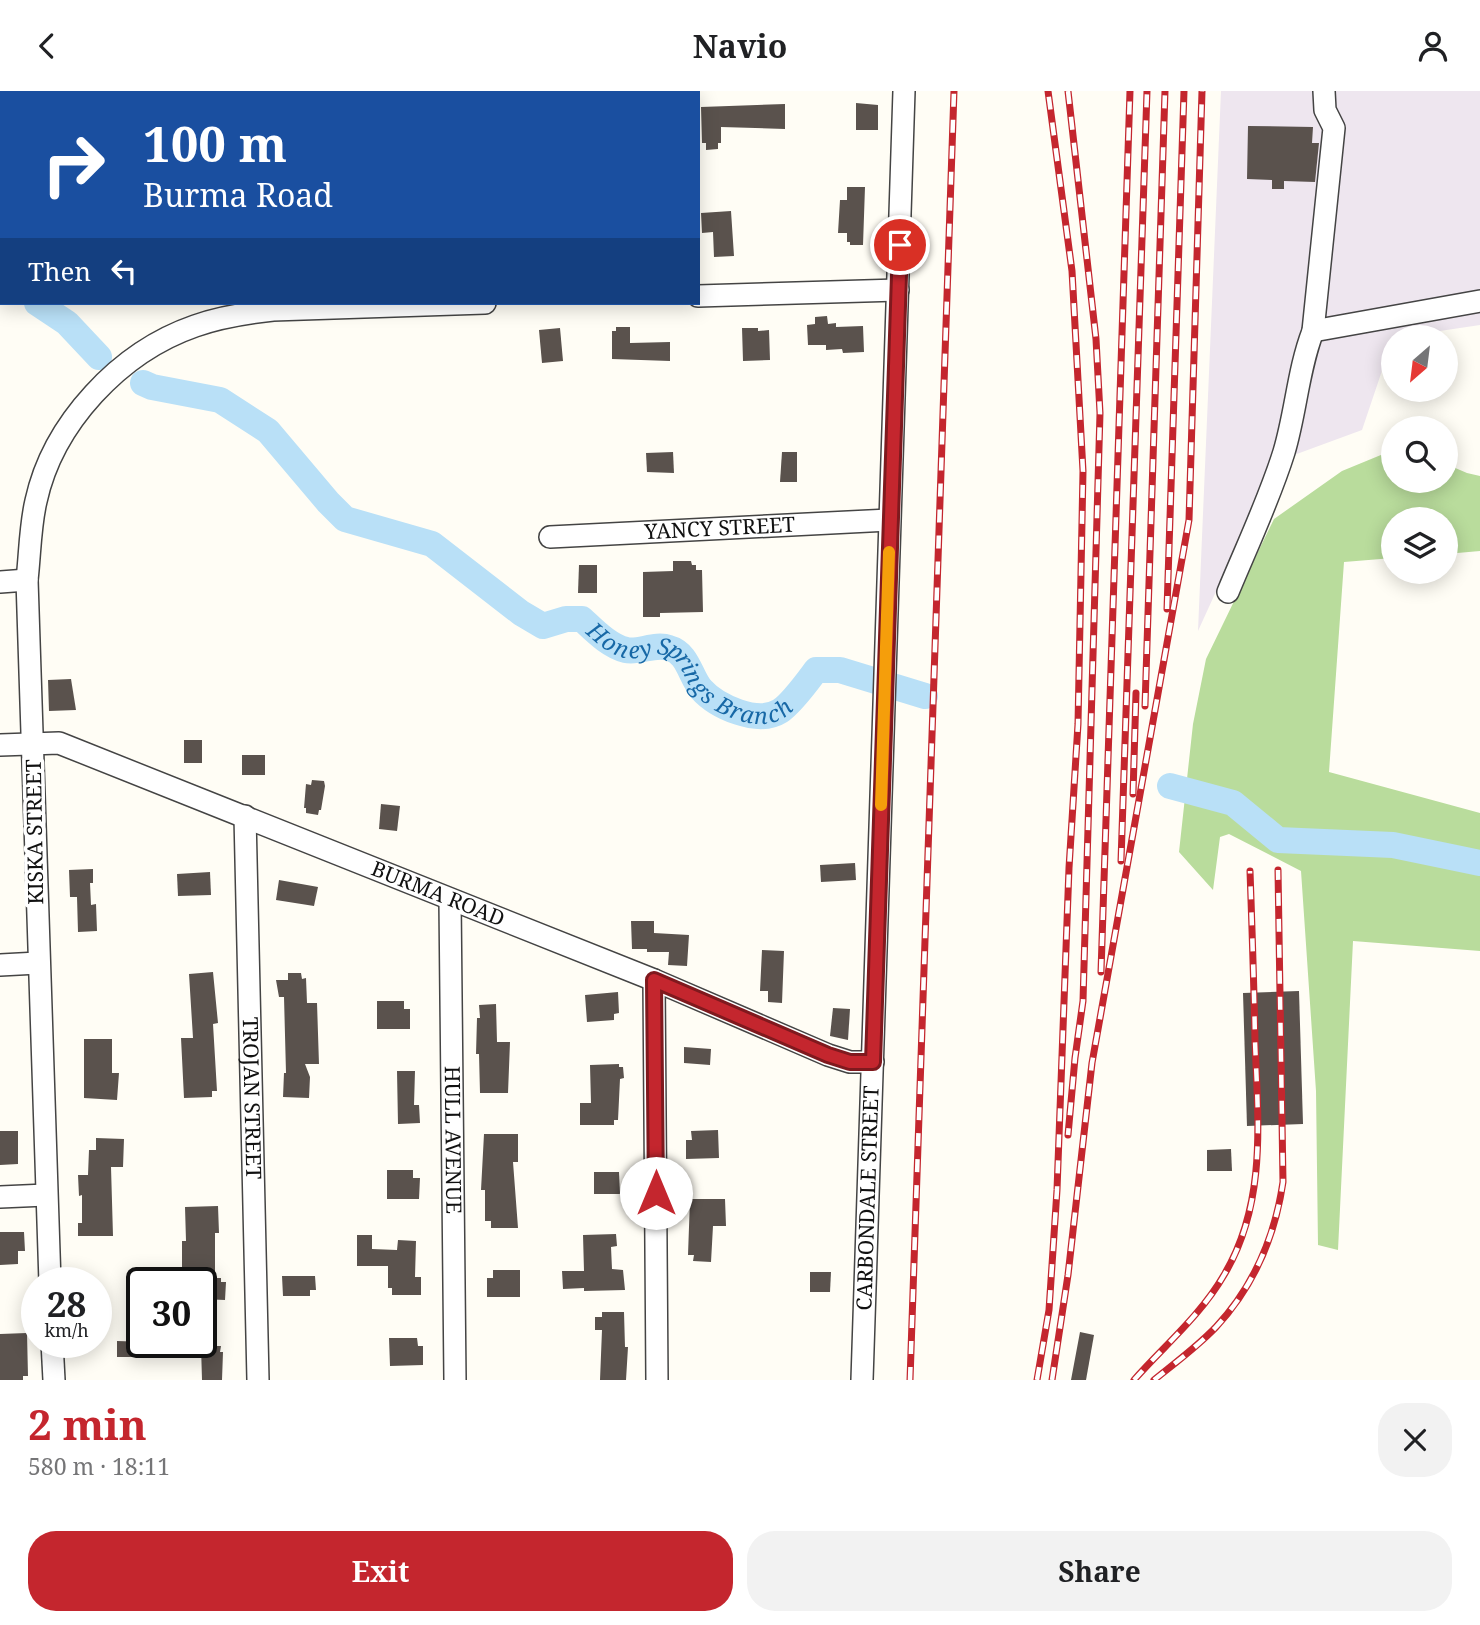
<!DOCTYPE html>
<meta charset="utf-8">
<style>
:root{--surface:#fff;--page:#f2f2f2;--text:#202124;--muted:#757577;--accent:#c4262e}
body{margin:0;font-family:"Noto Serif",serif;background:var(--page);color:var(--text);height:100vh;display:flex;flex-direction:column;font-size:26px;white-space:nowrap}
*{box-sizing:border-box;margin:0}
p{font-size:23px;color:var(--muted)}
.icon{flex:none;width:38px;height:38px;fill:none;stroke:currentColor;stroke-width:2;stroke-linecap:round;stroke-linejoin:round}
.map{position:relative;height:1289px;overflow:hidden}
.side{display:flex;flex-direction:column;background:var(--surface);flex:1}
.side>*{flex:none}
.banner{position:absolute;left:0px;top:0px;width:700px;height:214px;box-shadow:0 4px 18px #0003;background:#1a4fa0;color:#fff;overflow:hidden}
.needle{width:46px;rotate:208deg}
.buttons{position:absolute;left:1381px;top:234px;display:grid;gap:14px}
.buttons a{display:grid;place-items:center;width:77px;height:77px;border-radius:50%;background:var(--surface);box-shadow:0 4px 18px #0003;font-size:35px}
.speed{position:absolute;left:21px;top:1176px;display:flex;gap:14px;font-size:35px;font-weight:700;text-align:center}
.speed>*{display:grid;place-content:center;width:91px;height:91px;border-radius:50%;background:var(--surface);box-shadow:0 4px 18px #0003;line-height:1}
.speed small{font-size:18px;font-weight:400}
.speed .limit{border:4px solid #111;border-radius:10px;background:#fff;color:#111}
.pin{position:absolute;display:grid;place-items:center;width:60px;height:60px;color:#fff;margin:-30px;border:4px solid #fff;border-radius:50%;box-shadow:0 2px 7px #0007}
.me{position:absolute;width:77px;margin:-38px;rotate:0deg;stroke-linejoin:round;filter:drop-shadow(0 0 5px #0008)}
.turn{display:flex;align-items:center;gap:24px;height:147px;padding:0 28px;font-size:32px}
.turn .icon{width:91px;height:91px;stroke-width:2.5}
.turn b{display:block;font-size:49px;line-height:60px}
.then{display:flex;align-items:center;height:66px;padding:0 28px;background:#0003;gap:14px;font-size:26px}
.round{display:grid;place-items:center;flex:none;width:74px;height:74px;border-radius:28px;background:var(--page)}
.head{display:flex;align-items:center;justify-content:space-between;height:119px;padding:0 28px}
h1{font-size:42px;font-weight:700;line-height:52px;color:var(--accent)}
.action{display:flex;gap:14px;margin-top:auto;padding:14px 28px}
.action a{flex:1;height:80px;border-radius:28px;background:var(--accent);color:#fff;font-size:28px;font-weight:700;line-height:80px;text-align:center}
.action a+a{background:var(--page);color:var(--text)}
header{display:flex;justify-content:space-between;align-items:center;height:91px;padding:0 28px;background:var(--surface);font-size:32px;font-weight:700}
.map>svg:first-child{display:block}
.industrial{fill:#eee6ef}
.forest{fill:#b9dc9c}
.lines{fill:none;stroke-linecap:round;stroke-linejoin:round}
.river{stroke:#b9e0f7;stroke-width:26}
.building{fill:#5a524d}
.minor-casing{stroke:#444;stroke-width:24}
.minor{stroke:#fff;stroke-width:21}
.rail-casing{stroke:#c4262e;stroke-width:7}
.rail{stroke:#fff;stroke-width:4.5;stroke-dasharray:13;stroke-linecap:butt}
.route-casing{stroke:#7f191e;stroke-width:18}
.route{stroke:#c4262e;stroke-width:12}
.slow{stroke:#f59e0b;stroke-width:12}
.labels{text-anchor:middle;stroke-width:7;stroke-linejoin:round;paint-order:stroke}
.street-label{font-size:21px;fill:#111;stroke:#fff}
.water-label{font-size:23px;font-style:italic;fill:#1768a6;stroke:#fff}
</style>
<header><svg class="icon" aria-label="back" viewBox="0 0 24 24"><path d="M15 5l-7 7 7 7"/></svg>Navio<svg class="icon" aria-label="person" viewBox="0 0 24 24"><circle cx="12" cy="8" r="4"/><path d="M4 21q1-7 8-7t8 7"/></svg></header>
<div class="map">
<svg width="1480" height="1289" viewBox="0 0 1480 1289">
<rect width="100%" height="100%" fill="#fffdf5"/>
<polygon class="industrial" points="1221,0 1480,0 1480,234 1393,247 1362,339 1275,371 1198,540"/>
<polygon class="forest" points="1393,359 1393,390 1446,390 1446,373 1467,382 1480,385 1480,460 1446,463 1446,429 1393,429 1393,467 1344,471 1329,681 1480,722 1480,860 1353,850 1338,1159 1318,1154 1316,1000 1301,780 1229,743 1220,746 1213,799 1179,761 1193,633 1206,568 1274,428 1342,380"/>
<g class="lines">
<g class="river">
<polyline points="0,187 2,189"/>
<polyline points="37,212 67,232 99,266"/>
<path id="s1" d="M143,292L152,296L220,309L268,340L328,411L345,428L432,453L521,522L543,535L566,528H582C594,539 609,555 626,559C639,562 655,552 669,557C688,562 690,585 701,598C717,616 758,634 780,620C792,612 807,591 816,579H840L925,605"/>
<polyline points="1170,695 1233,712 1278,749 1393,754 1480,772"/>
</g>
</g>
<g class="building">
<polygon points="856,12 878,14 878,39 856,39"/>
<polygon points="785,13 785,38 721,36 721,52 718,52 718,58 706,59 706,52 702,52 701,16"/>
<polygon points="1248,35 1313,36 1312,52 1319,52 1315,91 1284,90 1284,98 1272,98 1272,89 1247,88"/>
<polygon points="847,96 865,96 863,154 850,154 850,151 847,151 847,142 838,142 840,109 847,109"/>
<polygon points="731,120 734,165 714,166 713,141 702,142 701,122"/>
<polygon points="827,225 828,233 836,232 836,236 863,235 864,261 843,262 842,258 826,259 826,254 808,254 807,234 815,233 815,226"/>
<polygon points="616,236 630,236 630,252 670,251 670,270 612,268 612,240 616,240"/>
<polygon points="560,237 563,270 542,272 539,239"/>
<polygon points="742,237 758,237 758,240 769,239 770,269 743,270"/>
<polygon points="673,361 674,382 647,381 646,362"/>
<polygon points="782,361 797,361 797,391 780,391"/>
<polygon points="673,470 691,470 692,474 696,474 696,479 702,479 703,521 660,522 660,526 643,526 643,481 673,480"/>
<polygon points="579,474 597,474 597,502 578,502"/>
<polygon points="71,588 76,619 49,620 48,589"/>
<rect x="184" y="649" width="18" height="23"/>
<rect x="242" y="664" width="23" height="20"/>
<polygon points="312,689 324,690 325,695 321,719 319,719 318,724 306,722 306,717 304,717 306,693 311,694"/>
<polygon points="381,713 400,715 397,740 379,738"/>
<polygon points="855,772 856,789 821,791 820,774"/>
<polygon points="93,778 93,792 90,792 91,814 96,813 97,840 78,841 77,806 70,806 69,779"/>
<polygon points="210,781 211,804 178,805 177,783"/>
<polygon points="279,789 318,796 314,815 276,809"/>
<polygon points="631,830 654,830 654,842 689,844 687,875 668,874 669,861 647,861 647,858 632,858"/>
<polygon points="762,859 784,860 782,912 768,911 768,900 760,900"/>
<polygon points="213,881 218,932 213,933 217,1000 212,1000 212,1006 184,1007 181,947 193,947 189,883"/>
<polygon points="288,882 301,882 302,888 306,887 307,912 317,912 319,973 305,973 310,986 309,1007 283,1006 284,982 286,982 284,906 279,906 276,889 288,889"/>
<polygon points="1299,900 1303,1033 1247,1035 1243,902"/>
<polygon points="618,901 619,922 614,923 614,929 587,931 585,904"/>
<polygon points="377,910 404,910 404,918 410,918 410,938 377,938"/>
<polygon points="496,913 497,951 510,951 508,1002 480,1002 479,963 476,963 477,927 480,927 479,914"/>
<polygon points="833,917 850,918 848,949 830,945"/>
<polygon points="84,948 112,948 112,982 119,982 117,1009 84,1007"/>
<polygon points="684,956 711,958 710,974 684,972"/>
<polygon points="619,973 619,976 623,976 624,987 620,988 618,1029 614,1029 614,1034 580,1034 580,1012 591,1012 590,974"/>
<polygon points="397,980 415,980 414,1014 419,1014 420,1032 398,1033"/>
<polygon points="718,1039 719,1067 686,1068 686,1049 692,1049 691,1040"/>
<polygon points="0,1040 18,1040 18,1073 0,1074"/>
<polygon points="484,1043 518,1043 518,1071 513,1071 518,1137 491,1137 491,1130 485,1130 485,1099 481,1099"/>
<polygon points="96,1047 124,1048 123,1076 111,1076 113,1145 78,1145 78,1132 82,1132 82,1104 79,1105 78,1084 88,1084 89,1059 96,1059"/>
<polygon points="1231,1058 1232,1080 1207,1080 1207,1059"/>
<polygon points="387,1079 413,1079 413,1087 420,1087 419,1108 387,1108"/>
<polygon points="594,1081 619,1081 620,1103 594,1103"/>
<polygon points="690,1108 725,1108 726,1135 713,1135 711,1171 693,1170 694,1164 688,1164"/>
<polygon points="218,1115 219,1142 215,1142 215,1187 221,1187 221,1191 226,1191 225,1209 201,1208 201,1192 187,1192 187,1178 182,1178 182,1150 186,1150 185,1116"/>
<polygon points="0,1141 24,1141 25,1160 18,1160 18,1173 0,1174"/>
<polygon points="616,1143 617,1155 611,1156 612,1178 623,1179 625,1199 584,1200 584,1197 563,1198 562,1180 584,1180 583,1144"/>
<polygon points="357,1144 372,1144 372,1158 397,1159 398,1149 416,1150 415,1186 421,1186 421,1204 392,1204 392,1197 388,1197 388,1175 357,1175"/>
<polygon points="493,1179 520,1179 520,1206 487,1206 487,1187 493,1187"/>
<polygon points="810,1181 831,1181 830,1201 810,1201"/>
<polygon points="282,1185 315,1185 316,1199 310,1199 310,1205 283,1205"/>
<polygon points="602,1221 624,1221 625,1256 628,1256 626,1289 600,1289 602,1239 595,1239 595,1226 602,1226"/>
<polygon points="1080,1241 1094,1244 1086,1289 1071,1289"/>
<polygon points="27,1242 28,1285 23,1285 23,1289 0,1289 0,1243"/>
<polygon points="389,1247 417,1247 418,1255 423,1255 423,1274 390,1275"/>
<polygon points="117,1250 147,1251 148,1266 117,1266"/>
<polygon points="201,1255 221,1255 220,1261 223,1261 222,1289 202,1289"/>
</g>
<g class="lines">
<g class="minor-casing">
<g id="minor">
<polyline points="384,0 384,2"/>
<polyline points="515,0 515,2"/>
<polyline points="541,0 541,2"/>
<polyline points="142,2 189,0"/>
<polyline points="0,7 2,7"/>
<polyline points="698,205 898,199"/>
<polyline points="1313,240 1480,210"/>
<path id="s2" d="M550,446L889,429"/>
<polyline points="0,491 27,489"/>
<path d="M1228,501C1247,455 1269,409 1284,361C1296,321 1298,279 1313,240L1334,37L1325,19L1324,0"/>
<path id="s3" d="M0,654L59,652L654,889L828,964L850,971H873"/>
<path id="s4" d="M245,725L258,1289"/>
<path id="s5" d="M450,809L455,1289"/>
<polyline points="0,874 38,872"/>
<polyline points="654,889 657,1289"/>
<polyline points="0,1106 46,1104"/>
<path d="M50,1192L27,489C30,463 30,435 36,410C53,332 120,261 195,235C220,226 246,222 273,219L485,212"/>
<polyline points="52,1251 54,1289"/>
<path id="s6" d="M862,1289L904,0"/>
</g>
</g>
<use href="#minor" class="minor"/>
<g class="rail-casing">
<g id="rail">
<polyline points="1068,0 1096,248 1100,322 1083,910 1075,967 1068,1044"/>
<polyline points="1167,518 1184,0"/>
<polyline points="1145,615 1165,0"/>
<polyline points="1133,703 1136,602"/>
<polyline points="1121,770 1147,0"/>
<polyline points="1101,881 1130,0"/>
<polyline points="910,1289 954,0"/>
<polyline points="1037,1289 1049,1219 1057,1099 1069,777 1078,633 1083,380 1072,180 1048,0"/>
<polyline points="1052,1289 1068,1184 1092,972 1189,429 1202,0"/>
<path d="M1134,1289C1164,1255 1201,1224 1224,1184C1267,1112 1258,1030 1255,950C1254,893 1252,836 1250,780"/>
<path d="M1154,1289C1175,1272 1198,1255 1216,1236C1254,1195 1275,1145 1283,1091L1278,779"/>
</g>
</g>
<use href="#rail" class="rail"/>
</g>
<g class="lines">
<g class="route-casing">
<polyline id="route" points="656,1102 654,889 828,964 850,971 873,971 900,154"/>
</g>
<use href="#route" class="route"/>
<polyline class="slow" points="881,714 889,461"/>
</g>
<g class="labels">
<g class="street-label">
<text dy="7" stroke="none"><textPath href="#s2" startOffset="170">YANCY STREET</textPath></text>
<text transform="translate(35 741) rotate(-91)" y="7">KISKA STREET</text>
<text dy="7" stroke="none"><textPath href="#s3" startOffset="467">BURMA ROAD</textPath></text>
<text dy="7" stroke="none"><textPath href="#s4" startOffset="282">TROJAN STREET</textPath></text>
<text dy="7" stroke="none"><textPath href="#s5" startOffset="240">HULL AVENUE</textPath></text>
<text dy="7" stroke="none"><textPath href="#s6" startOffset="182">CARBONDALE STREET</textPath></text>
</g>
<g class="water-label">
<text dy="8" stroke="none"><textPath href="#s1" startOffset="653">Honey Springs Branch</textPath></text>
</g>
</g>
</svg>
<div class="buttons">
<a><svg class="needle" viewBox="-14 -14 28 28"><path d="M0-13l5 13h-10z" fill="#e53935"/><path d="M0 13l5-13h-10z" fill="#757577"/></svg></a>
<a><svg class="icon" aria-label="search" viewBox="0 0 24 24"><circle cx="10" cy="10" r="6"/><path d="M15 15l6 6"/></svg></a>
<a><svg class="icon" aria-label="layers" viewBox="0 0 24 24"><path d="M12 4l9 5-9 5-9-5zM3 14l9 5 9-5"/></svg></a>
</div>
<div class="speed"><div>28<small>km/h</small></div><div class="limit">30</div></div>
<div class="pin" style="left:900px;top:154px;background:#d93025"><svg class="icon" aria-label="arrive" viewBox="0 0 24 24"><path d="M6 21V4h12l-3 4 3 4H6"/></svg></div>
<svg class="me" style="left:656px;top:1102px" viewBox="-20 -20 40 40"><circle r="19" fill="#fff"/><path d="M0-13L10 11 0 6-10 11z" fill="#c4262e"/></svg>
<div class="banner">
<div class="turn"><svg class="icon" aria-label="right" viewBox="0 0 24 24"><path d="M7 20v-9h11M14 6l5 5-5 5"/></svg><div><b>100 m</b>Burma Road</div></div>
<div class="then">Then<svg class="icon" aria-label="left" viewBox="0 0 24 24"><path d="M17 20v-9H6M10 6l-5 5 5 5"/></svg></div>
</div>
</div>
<section class="side">
<div class="head"><div><h1>2 min</h1><p>580 m · 18:11</p></div><a class="round"><svg class="icon" aria-label="close" viewBox="0 0 24 24"><path d="M6 6l12 12M18 6L6 18"/></svg></a></div>
<div class="action"><a>Exit</a><a>Share</a></div>
</section>
